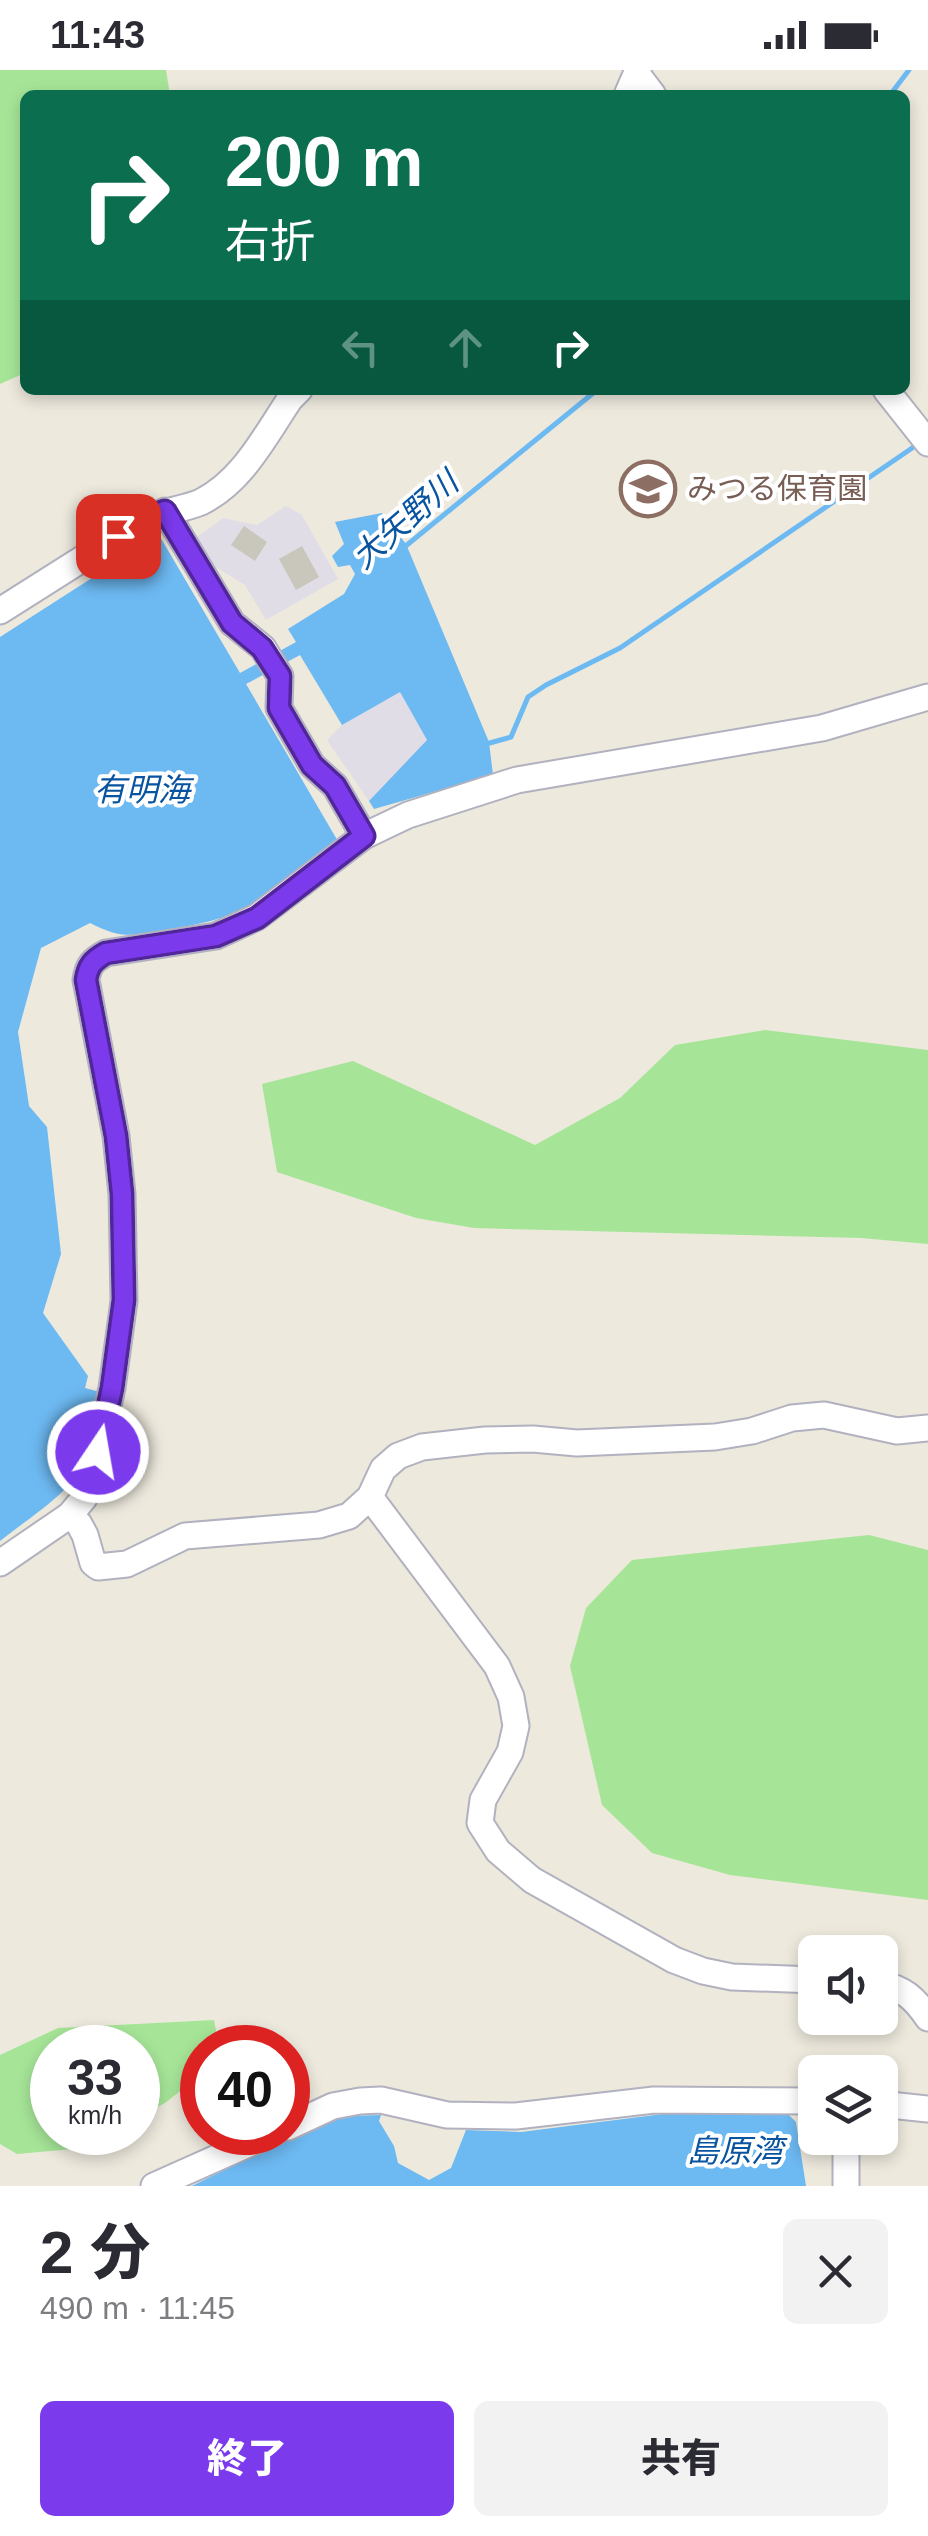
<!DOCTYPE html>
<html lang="ja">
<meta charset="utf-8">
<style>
:root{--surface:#fff;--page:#f2f2f3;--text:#2b2b33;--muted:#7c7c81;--accent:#7c3aed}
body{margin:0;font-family:Helvetica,"Noto Sans JP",sans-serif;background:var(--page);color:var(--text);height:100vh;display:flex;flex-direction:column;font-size:38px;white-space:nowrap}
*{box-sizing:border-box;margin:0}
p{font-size:32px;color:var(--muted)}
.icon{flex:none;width:55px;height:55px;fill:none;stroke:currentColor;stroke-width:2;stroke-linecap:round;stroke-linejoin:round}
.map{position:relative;height:2116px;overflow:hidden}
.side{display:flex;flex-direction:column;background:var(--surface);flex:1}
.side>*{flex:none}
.top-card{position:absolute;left:20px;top:20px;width:890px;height:305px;border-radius:15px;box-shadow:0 5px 15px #0003;background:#0b6e4f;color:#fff;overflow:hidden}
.buttons{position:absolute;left:798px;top:1865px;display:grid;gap:20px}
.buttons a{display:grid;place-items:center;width:100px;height:100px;border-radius:15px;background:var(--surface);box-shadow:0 5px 15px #0003;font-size:50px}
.speed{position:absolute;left:30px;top:1955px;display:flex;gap:20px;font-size:50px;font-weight:700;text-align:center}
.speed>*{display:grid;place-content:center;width:130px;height:130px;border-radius:50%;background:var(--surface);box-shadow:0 5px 15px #0003;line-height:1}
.speed small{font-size:25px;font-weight:400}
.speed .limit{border:15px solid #d22;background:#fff;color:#111}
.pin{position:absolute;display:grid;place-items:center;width:85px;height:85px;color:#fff;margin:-42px;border-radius:20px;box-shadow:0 5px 15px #0006}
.me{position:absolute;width:110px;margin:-55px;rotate:12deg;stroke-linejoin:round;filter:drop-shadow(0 0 8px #0008)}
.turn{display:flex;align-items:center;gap:35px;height:210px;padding:0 40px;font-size:45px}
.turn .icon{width:130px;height:130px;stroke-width:2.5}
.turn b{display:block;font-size:70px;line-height:85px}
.lanes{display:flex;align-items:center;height:95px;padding:0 40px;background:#0003;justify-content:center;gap:50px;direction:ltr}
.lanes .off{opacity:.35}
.round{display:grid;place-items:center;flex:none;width:105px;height:105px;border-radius:15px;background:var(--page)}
.summary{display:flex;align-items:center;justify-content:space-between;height:170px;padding:0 40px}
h1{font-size:60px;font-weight:800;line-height:75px}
.cta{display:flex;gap:20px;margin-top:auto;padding:20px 40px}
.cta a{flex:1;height:115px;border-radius:15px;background:var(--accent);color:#fff;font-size:40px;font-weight:800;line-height:115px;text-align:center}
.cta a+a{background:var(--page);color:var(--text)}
.status{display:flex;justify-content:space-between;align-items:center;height:70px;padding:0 50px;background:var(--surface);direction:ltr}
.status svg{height:28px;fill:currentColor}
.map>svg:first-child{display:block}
.industrial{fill:#e1dde6}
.green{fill:#a6e598}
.water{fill:#6db9f2}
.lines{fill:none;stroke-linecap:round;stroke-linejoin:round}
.stream{stroke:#6db9f2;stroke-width:5}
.building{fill:#c9c7bb}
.minor-casing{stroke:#b1b1bf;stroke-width:29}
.minor{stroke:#fff;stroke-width:25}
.route-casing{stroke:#51269a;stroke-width:25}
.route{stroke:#7c3aed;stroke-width:18}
.labels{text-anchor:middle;stroke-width:8;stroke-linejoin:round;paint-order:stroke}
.education-label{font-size:30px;fill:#785e54;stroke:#fff;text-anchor:start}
.water-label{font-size:32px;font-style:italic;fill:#0954a1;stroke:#fff}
</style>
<div class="status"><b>11:43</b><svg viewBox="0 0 49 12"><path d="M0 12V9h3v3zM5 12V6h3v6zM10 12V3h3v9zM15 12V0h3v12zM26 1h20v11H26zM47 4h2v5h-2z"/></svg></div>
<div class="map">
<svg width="928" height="2116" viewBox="0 0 928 2116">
<rect width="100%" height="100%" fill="#ede9dd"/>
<g class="industrial">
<polygon points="286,436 302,445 338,509 266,550 245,515 204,490 193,470 223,448 257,455"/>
<polygon points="400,621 427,670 369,731 327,670 342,655"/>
</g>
<g class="green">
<polygon points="0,0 166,0 170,25 25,25 25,303 0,314"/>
<polygon points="765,960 928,980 928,1174 861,1168 474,1158 416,1148 277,1102 262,1014 353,991 535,1075 620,1028 675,975"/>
<polygon points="869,1465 928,1480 928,1830 730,1805 652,1783 602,1735 570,1596 586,1538 632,1490"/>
<polygon points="214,1950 219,1977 202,1978 202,2004 165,2033 138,2047 138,1978 52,1978 52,2062 106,2063 73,2079 17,2084 0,2074 0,1985 58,1958"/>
</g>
<g class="water">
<path d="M382,443L406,474L489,672L493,705L374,739L369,731L427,670L400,622L342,655L300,585L246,614L339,773C312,793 285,816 255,833C228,849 196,855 165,860C132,866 121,869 90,853L41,878L18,962L29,1036L47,1057L61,1184L43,1243L88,1306L85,1318L100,1322C94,1351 85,1399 64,1420C45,1439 21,1454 0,1471V567L159,465L240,603L296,572L288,559L344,524L355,504L350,495L338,497L332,486L344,474L335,452Z"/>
<polygon points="663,2044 788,2044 796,2052 806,2116 192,2116 308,2058 344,2046 381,2045 379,2051 394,2076 398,2093 429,2110 451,2098 466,2060 521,2062"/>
</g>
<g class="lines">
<g class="stream">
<polyline points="890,25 909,0"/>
<polyline points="402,479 597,320"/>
<polyline points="486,674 511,667 528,627 546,615 620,578 918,374"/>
</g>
</g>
<g class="building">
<polygon points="244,456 267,472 255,491 231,475"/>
<polygon points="302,476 319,507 296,520 279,489"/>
</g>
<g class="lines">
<g class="minor-casing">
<g id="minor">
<polyline points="637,4 653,25"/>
<polyline points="627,25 638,0"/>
<polyline points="886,320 928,373"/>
<polyline points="165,441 232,553 263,578 280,606 279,638 312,695 335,716 364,766"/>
<path d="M0,541L147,448C164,441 185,439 201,432C243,411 265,366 290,329L299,320"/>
<polyline points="370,1427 497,1596 511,1627 516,1656 510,1682 483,1730 480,1753 498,1781 532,1810 674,1890 703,1901 732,1907 815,1910"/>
<polyline points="70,1445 79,1454 85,1465 93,1493 98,1497 127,1494 185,1466 319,1455 349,1446 370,1427 383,1399 398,1386 422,1377 485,1370 533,1369 577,1373 715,1367 752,1361 792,1348 824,1345 897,1361 928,1358"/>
<path d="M0,1493L70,1445L84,1428L91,1414L112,1318L124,1231L122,1124L116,1066L86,910C88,895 93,890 106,883L216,866L257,847L364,766L408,745L517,710L822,658L928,627"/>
<path d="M880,1914C904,1918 915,1929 928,1948"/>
<polyline points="880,2034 928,2039"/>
<polyline points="288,2057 333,2036 360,2031 381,2030 447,2045 516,2046 654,2030 815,2031"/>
<polyline points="154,2116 275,2062"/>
<polyline points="846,2116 846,2068"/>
</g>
</g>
<use href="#minor" class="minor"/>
</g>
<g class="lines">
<g class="route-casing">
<path id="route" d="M98,1382L112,1318L124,1230L122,1124L116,1066L86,910C88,896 93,890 106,883L216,866L257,848L364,766L335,716L312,695L279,638L280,606L262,578L232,553L165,441L147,448L118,466"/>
</g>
<use href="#route" class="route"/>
</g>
<defs>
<g id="school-ring" transform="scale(2.875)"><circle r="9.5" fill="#fff" stroke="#8d6e63" stroke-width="1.5"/><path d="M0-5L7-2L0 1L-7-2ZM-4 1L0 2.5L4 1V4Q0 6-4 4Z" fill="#8d6e63"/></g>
</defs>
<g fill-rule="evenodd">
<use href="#school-ring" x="648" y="419"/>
</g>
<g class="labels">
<g class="education-label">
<text x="687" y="429">みつる保育園</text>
</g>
<g class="water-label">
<text transform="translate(405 450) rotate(-41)" y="11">大矢野川</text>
<text x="142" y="731">有明海</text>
<text x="735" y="2092">島原湾</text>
</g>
</g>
</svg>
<div class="buttons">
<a><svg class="icon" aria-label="sound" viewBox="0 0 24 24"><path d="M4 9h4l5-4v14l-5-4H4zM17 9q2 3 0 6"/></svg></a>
<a><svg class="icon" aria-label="layers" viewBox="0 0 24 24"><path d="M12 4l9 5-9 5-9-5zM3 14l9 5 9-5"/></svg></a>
</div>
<div class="speed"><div>33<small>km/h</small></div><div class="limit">40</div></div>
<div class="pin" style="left:118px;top:466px;background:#d93025"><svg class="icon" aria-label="arrive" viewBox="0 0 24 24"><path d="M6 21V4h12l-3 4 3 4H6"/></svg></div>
<svg class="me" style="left:98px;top:1382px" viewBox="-20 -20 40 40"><circle r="17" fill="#7c3aed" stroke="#fff" stroke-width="3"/><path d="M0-11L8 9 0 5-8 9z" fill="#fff"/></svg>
<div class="top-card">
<div class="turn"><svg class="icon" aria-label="right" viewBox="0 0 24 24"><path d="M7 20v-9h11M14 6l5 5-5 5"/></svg><div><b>200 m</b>右折</div></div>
<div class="lanes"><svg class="icon off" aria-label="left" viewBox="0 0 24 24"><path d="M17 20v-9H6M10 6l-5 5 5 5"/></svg><svg class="icon off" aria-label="ahead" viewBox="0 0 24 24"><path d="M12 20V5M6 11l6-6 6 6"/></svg><svg class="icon" aria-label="right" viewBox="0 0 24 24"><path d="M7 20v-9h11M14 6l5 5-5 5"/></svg></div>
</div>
</div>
<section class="side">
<div class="summary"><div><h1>2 分</h1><p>490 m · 11:45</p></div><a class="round"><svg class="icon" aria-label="close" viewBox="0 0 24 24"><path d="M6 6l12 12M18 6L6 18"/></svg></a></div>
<div class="cta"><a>終了</a><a>共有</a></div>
</section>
